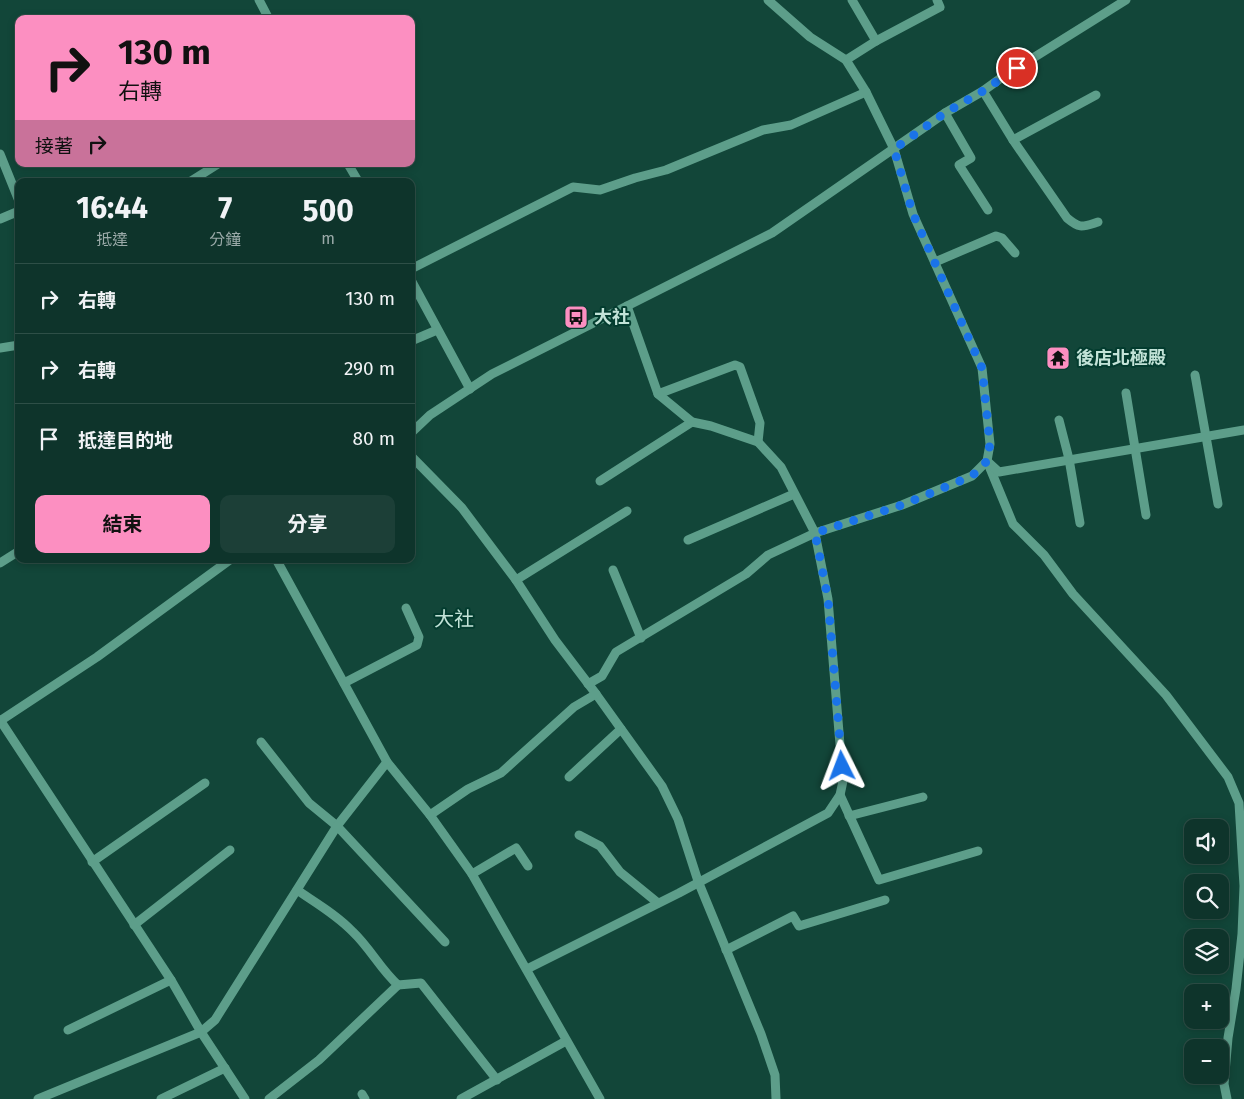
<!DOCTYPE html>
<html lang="zh-TW">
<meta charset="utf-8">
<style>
:root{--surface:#0e342b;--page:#1c3f37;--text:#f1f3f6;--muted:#9baaa9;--line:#2e4f47;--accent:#fc8fc1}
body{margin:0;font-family:"Fira Sans","Noto Sans TC",sans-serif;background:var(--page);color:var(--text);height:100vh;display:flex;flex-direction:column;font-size:19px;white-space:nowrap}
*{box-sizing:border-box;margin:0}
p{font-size:16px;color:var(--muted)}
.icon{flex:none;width:28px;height:28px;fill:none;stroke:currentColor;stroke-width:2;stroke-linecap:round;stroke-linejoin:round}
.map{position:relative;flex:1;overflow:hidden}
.side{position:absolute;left:15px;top:178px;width:400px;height:385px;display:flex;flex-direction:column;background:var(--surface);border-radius:10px;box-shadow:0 2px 8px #0003,0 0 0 1px var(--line)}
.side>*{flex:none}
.guide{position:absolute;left:15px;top:15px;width:400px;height:152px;border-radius:10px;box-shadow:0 2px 8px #0003,0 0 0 1px var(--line);background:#fc8fc1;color:#111;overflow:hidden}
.controls{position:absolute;left:1184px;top:819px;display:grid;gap:10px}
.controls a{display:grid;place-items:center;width:45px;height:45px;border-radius:10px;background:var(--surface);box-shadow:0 2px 8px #0003,0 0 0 1px var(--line);font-size:25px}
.pin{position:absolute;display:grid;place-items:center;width:42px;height:42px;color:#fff;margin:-21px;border:2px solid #fff;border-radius:50%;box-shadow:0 1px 5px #0007}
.me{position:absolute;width:55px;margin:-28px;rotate:357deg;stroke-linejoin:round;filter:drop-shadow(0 0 4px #0008)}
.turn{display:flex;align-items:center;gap:18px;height:105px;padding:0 20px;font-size:22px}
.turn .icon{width:65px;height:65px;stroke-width:2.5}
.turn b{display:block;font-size:35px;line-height:42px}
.then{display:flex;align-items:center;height:48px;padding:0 20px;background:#0003;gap:10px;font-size:19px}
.eta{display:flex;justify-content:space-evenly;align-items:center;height:85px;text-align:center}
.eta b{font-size:30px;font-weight:700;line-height:35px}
.cta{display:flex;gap:10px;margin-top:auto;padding:10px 20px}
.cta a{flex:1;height:58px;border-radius:10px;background:var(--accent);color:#111;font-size:20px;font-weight:700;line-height:58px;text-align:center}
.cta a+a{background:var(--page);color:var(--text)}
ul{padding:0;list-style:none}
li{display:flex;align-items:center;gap:15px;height:70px;padding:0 20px;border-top:1px solid var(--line)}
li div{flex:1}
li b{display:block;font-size:19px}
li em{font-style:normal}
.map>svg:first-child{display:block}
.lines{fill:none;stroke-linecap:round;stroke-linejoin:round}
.minor{stroke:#5d9e8a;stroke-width:9}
.route{stroke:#1a73e8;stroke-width:9;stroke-dasharray:0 16.2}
.labels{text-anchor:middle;stroke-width:4;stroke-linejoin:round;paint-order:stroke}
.poi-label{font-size:18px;font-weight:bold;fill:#c3e3d8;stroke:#033c2f;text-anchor:start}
.quarter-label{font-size:20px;fill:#c3e3d8;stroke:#033c2f}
</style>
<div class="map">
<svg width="1244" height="1099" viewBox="0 0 1244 1099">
<rect width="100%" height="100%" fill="#124639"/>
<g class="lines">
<g class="minor">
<polyline points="259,0 269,19"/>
<polyline points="768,0 810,37 846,60 866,92 894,149 913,214 982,368 990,444 987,461 1013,524 1044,555 1073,594 1166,695 1228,777 1239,803 1244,886 1242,934 1236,989 1228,1038 1224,1084 1227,1099"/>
<polyline points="852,0 876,41"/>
<polyline points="846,60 876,41 940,7 937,0"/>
<path d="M983,91L1013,140L1067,218C1080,229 1082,227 1098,222"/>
<polyline points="945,113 971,158 959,165 988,210"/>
<polyline points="1013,140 1096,95"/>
<polyline points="0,154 19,201"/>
<polyline points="348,164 358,181"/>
<polyline points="191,181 218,164"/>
<polyline points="0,219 19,211"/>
<polyline points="935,262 996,236 1002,238 1015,253"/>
<polyline points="411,269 573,187 600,190 635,178 666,170 763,130 791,125 866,92"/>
<polyline points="411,280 470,389"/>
<polyline points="411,341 437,330"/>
<polyline points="0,348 19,345"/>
<polyline points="1195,375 1218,504"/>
<polyline points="1126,393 1146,515"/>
<polyline points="658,394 735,365 740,367 760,423 758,442"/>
<polyline points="1059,420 1069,459 1080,523"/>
<polyline points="411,433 430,415 492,374 772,233 945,113 983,91 1001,78 1126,0"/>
<polyline points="411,456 462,508 516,580 555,640 596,694 662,786 678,819 698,881 761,1034 775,1075 776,1099"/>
<polyline points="600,481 692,422"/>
<polyline points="688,540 794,494"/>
<polyline points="276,559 387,762 430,815 472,874 600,1099"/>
<polyline points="0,563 19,551"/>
<polyline points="613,570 641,638"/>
<polyline points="516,580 627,511"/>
<polyline points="344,683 417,645 419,637 406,608"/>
<polyline points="588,684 602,676 616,652 746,574 768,555 815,533 902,505 972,476 987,461 999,472 1244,430"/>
<polyline points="0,720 171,980 201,1032 245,1099"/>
<polyline points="0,721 97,657 231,559"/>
<polyline points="261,742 309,803 337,826 445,942"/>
<polyline points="569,777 621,729"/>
<polyline points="840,795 879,880 978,851"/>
<polyline points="430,815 468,789 501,773 574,707 596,694"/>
<polyline points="849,816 923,797"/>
<polyline points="579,835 600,846 620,872 658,903"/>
<polyline points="92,862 205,783"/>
<polyline points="472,874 516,848 528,866"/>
<path d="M297,890C316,903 337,915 353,932C370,948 381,970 398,985L421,983L497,1080"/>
<polyline points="134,925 230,850"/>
<polyline points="726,950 793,916 799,926 885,900"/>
<polyline points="527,969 679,893 828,813 840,795 843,781 828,599 815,533 781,467 758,442 711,426 692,422 658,394 627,306"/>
<polyline points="68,1030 171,980"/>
<polyline points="362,1094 365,1099"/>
<polyline points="38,1099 201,1032 215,1020 337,826 387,762"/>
<polyline points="161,1099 225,1068"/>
<polyline points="269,1099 319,1060 398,985"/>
<polyline points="461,1099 566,1041"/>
</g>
</g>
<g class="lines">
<polyline class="route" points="842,766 828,599 815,533 902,505 972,476 987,461 990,444 982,368 913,214 894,149 945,113 983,91 1017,68"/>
</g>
<defs>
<g id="bus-square" transform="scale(1.25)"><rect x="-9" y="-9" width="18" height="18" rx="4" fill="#fc8fc1" stroke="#033c2f"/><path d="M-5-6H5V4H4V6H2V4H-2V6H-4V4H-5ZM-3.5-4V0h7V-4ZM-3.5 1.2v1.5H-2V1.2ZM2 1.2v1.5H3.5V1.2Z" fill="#111"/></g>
<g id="temple-square" transform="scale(1.25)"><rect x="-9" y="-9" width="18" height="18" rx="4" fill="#fc8fc1" stroke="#033c2f"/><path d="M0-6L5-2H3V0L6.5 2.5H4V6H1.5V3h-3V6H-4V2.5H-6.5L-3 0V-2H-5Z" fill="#111"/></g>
</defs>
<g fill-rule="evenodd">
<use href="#bus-square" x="576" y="317"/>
<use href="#temple-square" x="1058" y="358"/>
</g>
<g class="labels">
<g class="poi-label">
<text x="594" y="323">大社</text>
<text x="1076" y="364">後店北極殿</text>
</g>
<g class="quarter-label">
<text x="454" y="626">大社</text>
</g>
</g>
</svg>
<div class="controls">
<a><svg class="icon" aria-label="sound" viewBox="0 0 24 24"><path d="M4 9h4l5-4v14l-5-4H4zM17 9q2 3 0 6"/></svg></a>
<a><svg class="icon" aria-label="search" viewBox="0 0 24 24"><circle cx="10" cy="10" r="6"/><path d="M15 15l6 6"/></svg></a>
<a><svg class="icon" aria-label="layers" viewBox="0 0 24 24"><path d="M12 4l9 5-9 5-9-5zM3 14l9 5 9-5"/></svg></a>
<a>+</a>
<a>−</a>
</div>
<div class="pin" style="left:1017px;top:68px;background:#d93025"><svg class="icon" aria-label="arrive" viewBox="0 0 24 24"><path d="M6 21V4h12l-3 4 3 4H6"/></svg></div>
<svg class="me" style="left:842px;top:766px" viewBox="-20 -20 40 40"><path d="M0-17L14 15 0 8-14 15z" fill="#1a73e8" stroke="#fff" stroke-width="4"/></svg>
<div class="guide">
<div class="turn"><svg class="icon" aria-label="right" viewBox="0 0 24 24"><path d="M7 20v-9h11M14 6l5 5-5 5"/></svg><div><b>130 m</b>右轉</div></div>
<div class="then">接著<svg class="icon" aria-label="right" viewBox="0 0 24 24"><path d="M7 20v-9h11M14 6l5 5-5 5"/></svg></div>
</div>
<section class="side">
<div class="eta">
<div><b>16:44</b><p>抵達</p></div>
<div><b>7</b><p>分鐘</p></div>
<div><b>500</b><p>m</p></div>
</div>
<ul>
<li><svg class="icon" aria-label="right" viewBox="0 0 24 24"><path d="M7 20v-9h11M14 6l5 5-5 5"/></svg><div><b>右轉</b></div><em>130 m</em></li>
<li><svg class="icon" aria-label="right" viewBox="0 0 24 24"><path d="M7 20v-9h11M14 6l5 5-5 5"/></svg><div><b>右轉</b></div><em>290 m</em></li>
<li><svg class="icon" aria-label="arrive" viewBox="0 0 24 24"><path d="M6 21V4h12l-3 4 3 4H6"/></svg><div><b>抵達目的地</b></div><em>80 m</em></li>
</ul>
<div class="cta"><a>結束</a><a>分享</a></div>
</section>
</div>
